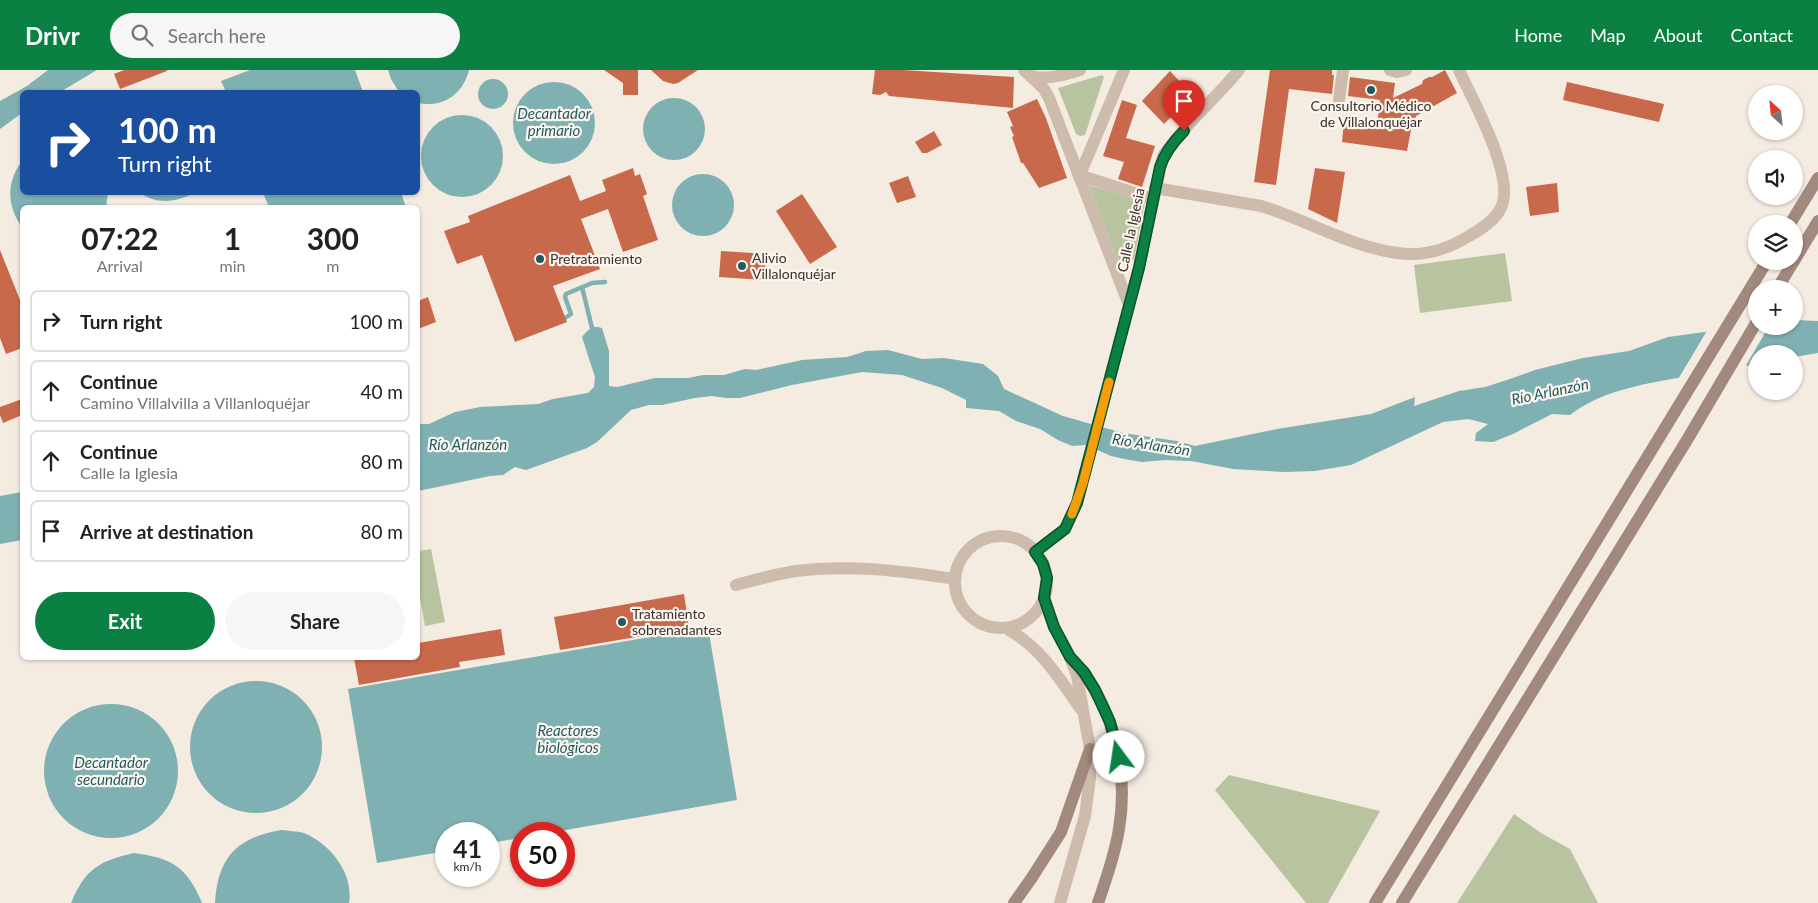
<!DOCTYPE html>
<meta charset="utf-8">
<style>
:root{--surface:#fff;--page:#f6f6f6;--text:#222;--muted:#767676;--line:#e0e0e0;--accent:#0b8043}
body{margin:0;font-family:Lato,sans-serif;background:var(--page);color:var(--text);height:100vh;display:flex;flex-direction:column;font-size:19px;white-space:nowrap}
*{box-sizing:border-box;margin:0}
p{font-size:16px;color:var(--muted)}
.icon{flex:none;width:28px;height:28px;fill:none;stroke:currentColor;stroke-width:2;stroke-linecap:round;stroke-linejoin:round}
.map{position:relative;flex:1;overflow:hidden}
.panel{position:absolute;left:20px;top:135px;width:400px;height:455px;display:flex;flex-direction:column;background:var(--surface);border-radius:8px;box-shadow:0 1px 4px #0004}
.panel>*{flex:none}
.guide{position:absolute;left:20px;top:20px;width:400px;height:105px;border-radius:8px;box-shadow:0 1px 4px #0004;background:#1a4fa0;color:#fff;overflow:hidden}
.needle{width:32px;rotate:333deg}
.buttons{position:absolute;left:1748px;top:15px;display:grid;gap:10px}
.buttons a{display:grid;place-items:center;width:55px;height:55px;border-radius:50%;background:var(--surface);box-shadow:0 1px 4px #0004;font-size:25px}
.speed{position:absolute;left:435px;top:752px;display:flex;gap:10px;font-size:25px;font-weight:700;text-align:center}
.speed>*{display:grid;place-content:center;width:65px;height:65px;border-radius:50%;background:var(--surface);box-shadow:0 1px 4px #0004;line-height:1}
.speed small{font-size:12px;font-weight:400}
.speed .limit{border:8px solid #d22;background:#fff;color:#111}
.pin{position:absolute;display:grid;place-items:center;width:42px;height:42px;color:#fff;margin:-51px -21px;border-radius:50% 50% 50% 0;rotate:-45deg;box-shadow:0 0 5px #0007}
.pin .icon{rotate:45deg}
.me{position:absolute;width:55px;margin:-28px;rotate:346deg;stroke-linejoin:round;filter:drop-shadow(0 0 4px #0008)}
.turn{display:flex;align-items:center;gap:18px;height:105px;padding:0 15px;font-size:22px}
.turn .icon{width:65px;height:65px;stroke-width:2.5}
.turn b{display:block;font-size:35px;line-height:42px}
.eta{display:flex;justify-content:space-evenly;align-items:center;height:85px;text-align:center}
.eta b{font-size:30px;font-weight:700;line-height:35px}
.primary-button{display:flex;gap:10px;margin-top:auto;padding:10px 15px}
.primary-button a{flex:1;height:58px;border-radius:30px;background:var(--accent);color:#fff;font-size:20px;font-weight:700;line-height:58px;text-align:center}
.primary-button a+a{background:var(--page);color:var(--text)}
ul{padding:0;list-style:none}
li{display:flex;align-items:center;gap:15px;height:62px;margin:0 10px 8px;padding:0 5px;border:2px solid var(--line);border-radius:8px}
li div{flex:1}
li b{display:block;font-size:19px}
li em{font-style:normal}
header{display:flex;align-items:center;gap:30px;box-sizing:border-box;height:70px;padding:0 25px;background:var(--accent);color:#fff}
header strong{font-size:24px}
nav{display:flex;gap:28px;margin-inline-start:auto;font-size:18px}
.search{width:350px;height:45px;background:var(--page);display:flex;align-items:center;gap:12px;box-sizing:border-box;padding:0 18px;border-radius:28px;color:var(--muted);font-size:19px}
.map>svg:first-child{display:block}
.green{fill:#b8c4a0}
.water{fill:#7fb0b2}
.pier{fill:#f4ebe1}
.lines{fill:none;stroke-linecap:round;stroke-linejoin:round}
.stream{stroke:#7fb0b2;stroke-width:4.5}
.building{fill:#c8694b}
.street{stroke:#cdbbac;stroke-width:12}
.secondary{stroke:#a18a7d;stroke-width:12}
.route-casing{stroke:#07532c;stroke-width:12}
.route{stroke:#0b8043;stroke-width:9}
.slow{stroke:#f59e0b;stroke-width:9}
.poi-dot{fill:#1f5a5e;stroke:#fbf5ee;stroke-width:2}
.labels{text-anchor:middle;stroke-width:4.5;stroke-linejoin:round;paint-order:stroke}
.poi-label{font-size:14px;fill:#3b302b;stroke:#fbf5ee;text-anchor:start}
.street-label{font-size:14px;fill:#3b302b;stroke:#fbf5ee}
.water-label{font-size:15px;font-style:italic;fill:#1f5a5e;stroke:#fbf5ee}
</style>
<header>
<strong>Drivr</strong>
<div class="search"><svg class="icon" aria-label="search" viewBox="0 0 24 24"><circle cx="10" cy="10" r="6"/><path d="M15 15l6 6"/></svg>Search here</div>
<nav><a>Home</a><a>Map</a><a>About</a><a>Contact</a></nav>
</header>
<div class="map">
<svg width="1818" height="833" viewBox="0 0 1818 833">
<rect width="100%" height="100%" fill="#f4ebe1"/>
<g class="green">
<polygon points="1102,5 1104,7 1086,62 1085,65 1080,66 1076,64 1058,18"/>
<path d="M1089,115L1145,132L1134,189C1128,197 1123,194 1117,188Z"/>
<polygon points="1505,183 1512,231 1420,243 1414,195"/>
<polygon points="431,479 445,552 425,556 418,516 418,481"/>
<polygon points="1229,705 1380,741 1328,833 1306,833 1215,720"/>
<polygon points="1514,744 1541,763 1570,779 1598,833 1457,833"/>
</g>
<g class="water">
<polygon points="48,0 97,0 60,22 22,22 22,43 0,59 0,31 27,16"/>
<polygon points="250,0 355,0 363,22 226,22 221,11"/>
<path d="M388,0H469C463,25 442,38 418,33V22H399L391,9Z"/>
<circle cx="493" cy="24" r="15"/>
<circle cx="554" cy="53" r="41"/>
<circle cx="674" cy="59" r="31"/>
<circle cx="462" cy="86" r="41"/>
<path d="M22,91V122L108,123L106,137L22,138V157C7,136 6,112 22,91Z"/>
<circle cx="703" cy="135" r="31"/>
<path d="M140,123H194C177,132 157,135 140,123Z"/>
<polygon points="263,123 401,123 406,137 269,137"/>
<path d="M1794,250L1818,251V283L1794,287V284H1756V294C1730,299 1704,303 1677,308C1640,315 1601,321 1570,345L1552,344L1513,364L1493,372L1475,371L1476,363L1488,354L1468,349L1443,352L1351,395L1315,401L1285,402L1233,399L1191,391L1165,390L1142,392L1124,389L1111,386L1086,375L1072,376L1058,370L1040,359L1016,351L999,341L966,338V330L942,318L902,305L862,302L792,315L740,328H726L712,326L695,328L662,335H649L631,340L597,372L587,378L526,400L515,397L503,405L490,406L418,421V354H429L455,342L480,337L538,334L553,329L588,323L594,317L595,307L582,267C588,260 592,255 602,258L609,281V316L617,317L655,308H688L703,305H724L745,299L756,300L802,290L847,287L866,281L888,280L922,289L944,288L983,294L998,306L1004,319L1063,346L1123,363L1177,371L1195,376L1277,359L1371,344L1415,327L1414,336L1459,321L1485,317L1507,310L1535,300L1583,288L1629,281L1668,267L1756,255V256H1794Z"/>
<polygon points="22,422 22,470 0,474 0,426"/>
<polygon points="708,557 737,730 543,764 521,764 521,768 489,773 489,764 446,764 446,781 377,793 348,619"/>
<circle cx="256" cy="677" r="66"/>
<circle cx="111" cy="701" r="67"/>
<path d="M281,760C288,761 297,761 304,763C330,774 354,803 349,833H215C218,787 236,768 281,760Z"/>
<path d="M134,783C172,788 187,797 202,833H71C85,799 99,791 134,783Z"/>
</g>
<polygon class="pier" points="1756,252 1756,256 1769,256 1744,299 1677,311 1708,259"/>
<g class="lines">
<g class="stream">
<polyline points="582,217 593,262"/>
<polyline points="565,248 571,244 565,227 566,224 592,213 605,212"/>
</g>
</g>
<g class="building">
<polygon points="124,0 167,0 167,1 120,19 114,4"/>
<polygon points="604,0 638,0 638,25 623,25 623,13"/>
<polygon points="651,0 698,0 678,13 673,14 663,11"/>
<polygon points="875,0 903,0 1014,7 1013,38 889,26 886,22 880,25 872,24"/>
<polygon points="1270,0 1332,0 1332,5 1334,5 1332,24 1289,19 1276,115 1254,112"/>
<polygon points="1445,0 1457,23 1416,46 1411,60 1407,81 1342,72 1344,52 1377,56 1380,30 1348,26 1350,7 1395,13 1393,28 1422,14 1423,10 1429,7 1432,7"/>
<polygon points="1170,1 1194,27 1179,41 1178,40 1164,54 1142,31"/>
<polygon points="1567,12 1664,34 1659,52 1563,30"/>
<polygon points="1037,29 1046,48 1067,108 1039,118 1023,93 1021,93 1012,67 1014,66 1010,57 1013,56 1007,42"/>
<polygon points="1122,30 1137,35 1126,68 1155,76 1142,117 1118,109 1124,92 1103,86"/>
<polygon points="934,61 942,75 927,83 922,83 915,72"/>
<polygon points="633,98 635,106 640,104 647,124 643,126 658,170 623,182 608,139 581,149 600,199 553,216 567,252 515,272 482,185 457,194 444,161 470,152 468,146 570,105 580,131 606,121 602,110"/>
<polygon points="1315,98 1345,102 1337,153 1308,139"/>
<polygon points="908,106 916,127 897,133 889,113"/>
<polygon points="1557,113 1559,142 1530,146 1526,117"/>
<polygon points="802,124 837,177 810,194 776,141"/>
<polygon points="0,180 22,235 22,278 6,284 0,268"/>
<polygon points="721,181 766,184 764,210 719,207"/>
<polygon points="428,227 436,252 418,259 418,231"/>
<polygon points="22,329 22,345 3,353 0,345 0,337"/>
<polygon points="684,524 689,558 560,580 554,547"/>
<polygon points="501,559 505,585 459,592 460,597 359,615 354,588 418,588 418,573"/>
</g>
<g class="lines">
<g class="street">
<polyline points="1024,0 1044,19 1049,28 1129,235"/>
<polyline points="1390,0 1397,2 1406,0"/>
<path d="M1031,6C1048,10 1064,5 1080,0"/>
<polyline points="1339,30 1343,0"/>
<polyline points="1079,105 1153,129"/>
<polyline points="1079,107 1124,0"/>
<path d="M1155,118L1261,136C1307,150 1348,176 1397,183C1423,187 1448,179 1469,166C1480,160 1498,148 1502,135C1514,104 1473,31 1459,0"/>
<circle cx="1001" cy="512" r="46"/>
<path d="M1035,482L1065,459L1077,433L1139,197L1163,86C1185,54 1215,29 1239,0"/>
<path d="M736,515C755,510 776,504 796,501C848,494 903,501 955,509"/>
<polyline points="1044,528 1054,557 1070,587 1077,606 1090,679 1090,708 1085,746 1060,833"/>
<path d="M1006,558C1041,578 1058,606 1080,638"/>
</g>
<g class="secondary">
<polyline points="1790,154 1818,108"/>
<polyline points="1794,191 1818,151"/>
<polyline points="1777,219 1794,191"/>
<path d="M1070,587C1113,632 1129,699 1119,759C1115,785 1106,809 1098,833"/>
<polyline points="1014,833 1031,809 1061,762 1090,679"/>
<polyline points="1375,833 1767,191"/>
<polyline points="1402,833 1687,370 1756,253"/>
</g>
</g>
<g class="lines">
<g class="route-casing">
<path id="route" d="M1119,687L1110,652L1095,620L1084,602L1070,587L1054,557L1044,528L1047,508L1043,494L1035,482L1065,459L1077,433L1139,198L1160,97C1165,82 1173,72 1184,61"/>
</g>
<use href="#route" class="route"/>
<polyline class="slow" points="1072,444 1083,413 1109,312"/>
</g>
<g class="poi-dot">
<circle cx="1371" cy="20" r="5"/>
<circle cx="540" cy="189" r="5"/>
<circle cx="742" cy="196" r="5"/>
<circle cx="622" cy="552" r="5"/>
</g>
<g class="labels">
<g class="poi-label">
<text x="1371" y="41" text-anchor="middle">Consultorio Médico<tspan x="1371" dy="16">de Villalonquéjar</tspan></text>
<text x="752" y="193">Alivio<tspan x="752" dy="16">Villalonquéjar</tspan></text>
<text x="550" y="194">Pretratamiento</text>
<text x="632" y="549">Tratamiento<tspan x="632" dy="16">sobrenadantes</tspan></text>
</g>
<g class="street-label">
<text transform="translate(1131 160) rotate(-78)" y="5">Calle la Iglesia</text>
</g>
<g class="water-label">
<text x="554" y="49">Decantador<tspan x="554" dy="17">primario</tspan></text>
<text transform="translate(1550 322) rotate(-12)" y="5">Río Arlanzón</text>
<text x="468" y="380">Río Arlanzón</text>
<text transform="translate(1151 375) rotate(9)" y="5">Río Arlanzón</text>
<text x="568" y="666">Reactores<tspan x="568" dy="17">biológicos</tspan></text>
<text x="111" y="698">Decantador<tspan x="111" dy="17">secundario</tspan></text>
</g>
</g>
</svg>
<div class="buttons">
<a><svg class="needle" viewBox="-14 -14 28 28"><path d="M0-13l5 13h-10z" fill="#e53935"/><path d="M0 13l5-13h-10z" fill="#767676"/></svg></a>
<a><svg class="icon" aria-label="sound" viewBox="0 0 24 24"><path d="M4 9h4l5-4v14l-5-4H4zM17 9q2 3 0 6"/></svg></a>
<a><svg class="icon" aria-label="layers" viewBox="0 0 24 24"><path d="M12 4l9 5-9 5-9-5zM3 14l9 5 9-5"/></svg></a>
<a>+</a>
<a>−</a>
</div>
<div class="speed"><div>41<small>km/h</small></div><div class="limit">50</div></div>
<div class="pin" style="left:1184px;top:61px;background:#d93025"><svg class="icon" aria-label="arrive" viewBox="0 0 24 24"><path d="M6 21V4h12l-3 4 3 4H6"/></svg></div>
<svg class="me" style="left:1119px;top:687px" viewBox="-20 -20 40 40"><circle r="19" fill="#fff"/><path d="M0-13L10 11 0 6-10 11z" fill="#0b8043"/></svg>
<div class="guide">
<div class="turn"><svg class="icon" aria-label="right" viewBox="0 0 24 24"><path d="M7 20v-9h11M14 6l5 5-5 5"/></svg><div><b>100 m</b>Turn right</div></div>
</div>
<section class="panel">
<div class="eta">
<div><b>07:22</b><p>Arrival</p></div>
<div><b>1</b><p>min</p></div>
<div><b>300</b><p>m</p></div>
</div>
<ul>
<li><svg class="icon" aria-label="right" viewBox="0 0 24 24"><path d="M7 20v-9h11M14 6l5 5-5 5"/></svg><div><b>Turn right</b></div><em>100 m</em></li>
<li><svg class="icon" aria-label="ahead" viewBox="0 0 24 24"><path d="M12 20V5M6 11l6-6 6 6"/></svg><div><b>Continue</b><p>Camino Villalvilla a Villanloquéjar</p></div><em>40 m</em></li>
<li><svg class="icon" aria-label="ahead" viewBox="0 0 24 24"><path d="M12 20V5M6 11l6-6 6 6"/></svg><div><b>Continue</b><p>Calle la Iglesia</p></div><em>80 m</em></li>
<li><svg class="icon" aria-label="arrive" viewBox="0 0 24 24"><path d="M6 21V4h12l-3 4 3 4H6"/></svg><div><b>Arrive at destination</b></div><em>80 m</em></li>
</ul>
<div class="primary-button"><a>Exit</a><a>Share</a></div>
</section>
</div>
